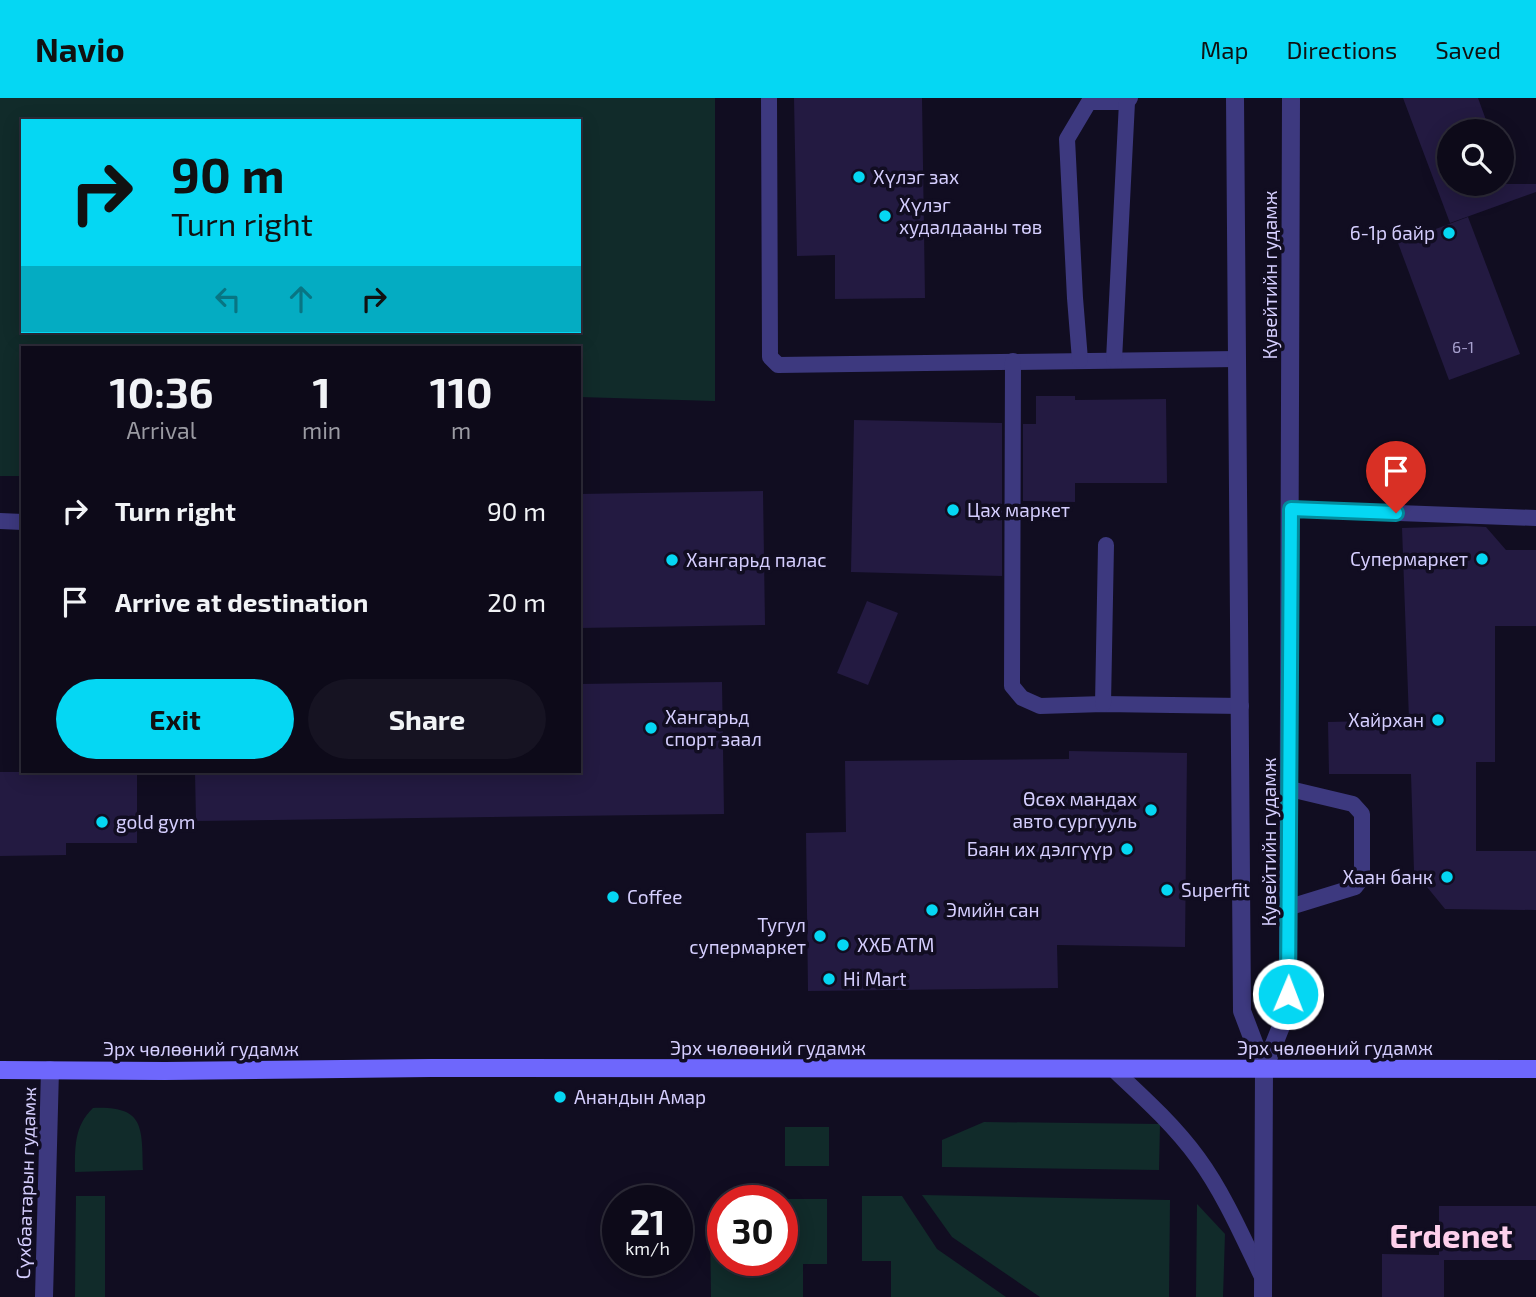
<!DOCTYPE html>
<meta charset="utf-8">
<style>
:root{--surface:#0d0a19;--page:#161322;--text:#f1f3f6;--muted:#9a9aa2;--line:#2d2b38;--accent:#05d7f3}
body{margin:0;font-family:"Exo 2",sans-serif;background:var(--page);color:var(--text);height:100vh;display:flex;flex-direction:column;font-size:26px;white-space:nowrap}
*{box-sizing:border-box;margin:0}
p{font-size:23px;color:var(--muted)}
.icon{flex:none;width:38px;height:38px;fill:none;stroke:currentColor;stroke-width:2;stroke-linecap:round;stroke-linejoin:round}
.map{position:relative;flex:1;overflow:hidden}
.side{position:absolute;left:21px;top:248px;width:560px;height:427px;display:flex;flex-direction:column;background:var(--surface);border-radius:0px;box-shadow:0 4px 18px #0003,0 0 0 2px var(--line)}
.side>*{flex:none}
.top-card{position:absolute;left:21px;top:21px;width:560px;height:214px;border-radius:0px;box-shadow:0 4px 18px #0003,0 0 0 2px var(--line);background:#05d7f3;color:#111;overflow:hidden}
.fabs{position:absolute;left:1437px;top:21px;display:grid;gap:14px}
.fabs a{display:grid;place-items:center;width:77px;height:77px;border-radius:50%;background:var(--surface);box-shadow:0 4px 18px #0003,0 0 0 2px var(--line);font-size:35px}
.speed{position:absolute;left:602px;top:1087px;display:flex;gap:14px;font-size:35px;font-weight:700;text-align:center}
.speed>*{display:grid;place-content:center;width:91px;height:91px;border-radius:50%;background:var(--surface);box-shadow:0 4px 18px #0003,0 0 0 2px var(--line);line-height:1}
.speed small{font-size:18px;font-weight:400}
.speed .limit{border:10px solid #d22;background:#fff;color:#111}
.pin{position:absolute;display:grid;place-items:center;width:60px;height:60px;color:#fff;margin:-72px -30px;border-radius:50% 50% 50% 0;rotate:-45deg;box-shadow:0 0 7px #0007}
.pin .icon{rotate:45deg}
.me{position:absolute;width:77px;margin:-38px;rotate:1deg;stroke-linejoin:round;filter:drop-shadow(0 0 5px #0008)}
.turn{display:flex;align-items:center;gap:24px;height:147px;padding:0 35px;font-size:32px}
.turn .icon{width:91px;height:91px;stroke-width:2.5}
.turn b{display:block;font-size:49px;line-height:60px}
.lanes{display:flex;align-items:center;height:66px;padding:0 35px;background:#0003;justify-content:center;gap:35px;direction:ltr}
.lanes .off{opacity:.35}
.eta{display:flex;justify-content:space-evenly;align-items:center;height:119px;text-align:center}
.eta b{font-size:42px;font-weight:700;line-height:49px}
.cta{display:flex;gap:14px;margin-top:auto;padding:14px 35px}
.cta a{flex:1;height:80px;border-radius:42px;background:var(--accent);color:#111;font-size:28px;font-weight:700;line-height:80px;text-align:center}
.cta a+a{background:var(--page);color:var(--text)}
ul{padding:0;list-style:none}
li{display:flex;align-items:center;gap:21px;height:91px;padding:0 35px}
li div{flex:1}
li b{display:block;font-size:26px}
li em{font-style:normal}
header{display:flex;align-items:center;gap:42px;box-sizing:border-box;height:98px;padding:0 35px;background:var(--accent);color:#111}
header strong{font-size:33px}
nav{display:flex;gap:38px;margin-inline-start:auto;font-size:24px}
.map>svg:first-child{display:block}
.green{fill:#112b2a;fill-rule:evenodd}
.building{fill:#231a41}
.lines{fill:none;stroke-linecap:round;stroke-linejoin:round}
.lane{stroke:#3d397f;stroke-width:16}
.street{stroke:#3d397f;stroke-width:18}
.secondary{stroke:#6e67fc;stroke-width:18}
.route-casing{stroke:#038c9e;stroke-width:18}
.route{stroke:#05d7f3;stroke-width:12}
.poi-dot{fill:#05d7f3;stroke:#110d21;stroke-width:2.5}
.labels{text-anchor:middle;stroke-width:7;stroke-linejoin:round;paint-order:stroke}
.number-label{font-size:16px;fill:#a8a1cf}
.poi-label{font-size:19px;fill:#d5cefe;stroke:#110d21;text-anchor:start}
.street-label{font-size:19px;fill:#d5cefe;stroke:#110d21}
.town-label{font-size:33px;font-weight:bold;fill:#fed0ec;stroke:#110d21}
</style>
<header>
<strong>Navio</strong>
<nav><a>Map</a><a>Directions</a><a>Saved</a></nav>
</header>
<div class="map">
<svg width="1536" height="1199" viewBox="0 0 1536 1199">
<rect width="100%" height="100%" fill="#110d21"/>
<g class="green">
<path d="M0,0H715V303L579,299V250H23V378H0ZM23,23H579V233H23Z"/>
<path d="M93,1010C144,1008 142,1028 143,1072L75,1074C75,1050 74,1028 93,1010Z"/>
<polygon points="984,1024 1160,1026 1159,1072 942,1069 942,1042"/>
<rect x="785" y="1029" width="44" height="39"/>
<polygon points="922,1097 1170,1102 1169,1199 1040,1199 952,1139"/>
<polygon points="76,1098 105,1098 105,1199 75,1199"/>
<polygon points="862,1098 902,1098 937,1151 1006,1199 891,1199 891,1163 862,1163"/>
<polygon points="737,1101 827,1101 827,1166 803,1166 803,1199 711,1199 710,1123 723,1113 723,1162 782,1162 782,1102 735,1102"/>
<polygon points="1197,1106 1225,1136 1223,1199 1196,1199"/>
</g>
<g class="building">
<polygon points="794,0 922,0 925,200 835,201 835,157 797,158"/>
<polygon points="1403,0 1478,0 1490,33 1449,33 1449,86 1536,86 1536,94 1450,125"/>
<polygon points="1468,119 1520,256 1449,282 1398,145"/>
<polygon points="1036,298 1075,298 1075,302 1166,301 1167,385 1075,385 1075,404 1023,403 1023,326 1036,326"/>
<polygon points="854,322 1002,325 1002,478 851,474"/>
<polygon points="763,393 765,527 579,530 579,396"/>
<polygon points="1467,428 1486,429 1506,452 1536,452 1536,528 1495,528 1495,664 1476,664 1476,753 1536,753 1536,812 1445,811 1414,773 1411,676 1329,676 1328,624 1409,622 1402,430"/>
<polygon points="867,503 898,515 868,587 837,575"/>
<polygon points="722,584 724,716 196,723 195,674 579,674 579,586"/>
<polygon points="1069,653 1187,655 1185,849 1057,847 1058,890 808,893 806,735 846,734 845,663 1069,661"/>
<polygon points="0,674 137,674 137,745 66,745 66,757 0,758"/>
<polygon points="1439,1108 1536,1108 1536,1162 1444,1162 1444,1199 1382,1199 1382,1156 1439,1157"/>
</g>
<g class="lines">
<g class="lane">
<polyline points="769,0 770,259 778,267 1237,261"/>
<polyline points="1080,262 1075,200 1067,41 1089,4 1127,4"/>
<polyline points="1114,262 1127,4 1130,0"/>
<polyline points="1013,263 1012,588 1022,600 1040,608 1103,606 1241,608"/>
<polyline points="1291,411 1536,420"/>
<polyline points="0,423 23,424"/>
<polyline points="1103,606 1106,447"/>
<polyline points="1290,809 1355,789 1362,780 1362,716 1353,706 1290,691"/>
<path d="M1113,971C1143,999 1174,1027 1198,1060C1225,1097 1244,1142 1264,1183"/>
</g>
<g class="street">
<polyline points="1235,0 1242,913 1264,971 1263,1199"/>
<polyline points="1264,971 1288,911 1291,0"/>
<polyline points="44,1199 50,972"/>
</g>
<polyline class="secondary" points="0,972 165,973 431,970 1536,971"/>
</g>
<g class="lines">
<g class="route-casing">
<polyline id="route" points="1288,896 1291,411 1396,415"/>
</g>
<use href="#route" class="route"/>
</g>
<g class="poi-dot">
<circle cx="859" cy="79" r="7"/>
<circle cx="885" cy="118" r="7"/>
<circle cx="1449" cy="135" r="7"/>
<circle cx="953" cy="412" r="7"/>
<circle cx="1482" cy="461" r="7"/>
<circle cx="672" cy="462" r="7"/>
<circle cx="1438" cy="622" r="7"/>
<circle cx="651" cy="630" r="7"/>
<circle cx="1151" cy="712" r="7"/>
<circle cx="102" cy="724" r="7"/>
<circle cx="1127" cy="751" r="7"/>
<circle cx="1447" cy="779" r="7"/>
<circle cx="1167" cy="792" r="7"/>
<circle cx="613" cy="799" r="7"/>
<circle cx="932" cy="812" r="7"/>
<circle cx="820" cy="838" r="7"/>
<circle cx="843" cy="847" r="7"/>
<circle cx="829" cy="881" r="7"/>
<circle cx="560" cy="999" r="7"/>
</g>
<g class="labels">
<g class="number-label">
<text x="1463" y="255">6-1</text>
</g>
<g class="poi-label">
<text x="873" y="86">Хүлэг зах</text>
<text x="899" y="114">Хүлэг<tspan x="899" dy="22">худалдааны төв</tspan></text>
<text x="1435" y="142" text-anchor="end">6-1р байр</text>
<text x="967" y="419">Цах маркет</text>
<text x="1468" y="468" text-anchor="end">Супермаркет</text>
<text x="686" y="469">Хангарьд палас</text>
<text x="665" y="626">Хангарьд<tspan x="665" dy="22">спорт заал</tspan></text>
<text x="1424" y="629" text-anchor="end">Хайрхан</text>
<text x="1137" y="708" text-anchor="end">Өсөх мандах<tspan x="1137" dy="22">авто сургууль</tspan></text>
<text x="116" y="731">gold gym</text>
<text x="1113" y="758" text-anchor="end">Баян их дэлгүүр</text>
<text x="1433" y="786" text-anchor="end">Хаан банк</text>
<text x="1181" y="799">Superfit</text>
<text x="627" y="806">Coffee</text>
<text x="946" y="819">Эмийн сан</text>
<text x="806" y="834" text-anchor="end">Тугул<tspan x="806" dy="22">супермаркет</tspan></text>
<text x="857" y="854">ХХБ АТМ</text>
<text x="843" y="888">Hi Mart</text>
<text x="574" y="1006">Анандын Амар</text>
</g>
<g class="street-label">
<text transform="translate(1270 177) rotate(-90)" y="7">Кувейтийн гудамж</text>
<text transform="translate(1269 744) rotate(-90)" y="7">Кувейтийн гудамж</text>
<text x="768" y="957">Эрх чөлөөний гудамж</text>
<text x="1335" y="957">Эрх чөлөөний гудамж</text>
<text x="201" y="958">Эрх чөлөөний гудамж</text>
<text transform="translate(26 1085) rotate(-88)" y="7">Сүхбаатарын гудамж</text>
</g>
<g class="town-label">
<text x="1451" y="1150">Erdenet</text>
</g>
</g>
</svg>
<div class="fabs">
<a><svg class="icon" aria-label="search" viewBox="0 0 24 24"><circle cx="10" cy="10" r="6"/><path d="M15 15l6 6"/></svg></a>
</div>
<div class="speed"><div>21<small>km/h</small></div><div class="limit">30</div></div>
<div class="pin" style="left:1396px;top:415px;background:#d93025"><svg class="icon" aria-label="arrive" viewBox="0 0 24 24"><path d="M6 21V4h12l-3 4 3 4H6"/></svg></div>
<svg class="me" style="left:1288px;top:896px" viewBox="-20 -20 40 40"><circle r="17" fill="#05d7f3" stroke="#fff" stroke-width="3"/><path d="M0-11L8 9 0 5-8 9z" fill="#fff"/></svg>
<div class="top-card">
<div class="turn"><svg class="icon" aria-label="right" viewBox="0 0 24 24"><path d="M7 20v-9h11M14 6l5 5-5 5"/></svg><div><b>90 m</b>Turn right</div></div>
<div class="lanes"><svg class="icon off" aria-label="left" viewBox="0 0 24 24"><path d="M17 20v-9H6M10 6l-5 5 5 5"/></svg><svg class="icon off" aria-label="ahead" viewBox="0 0 24 24"><path d="M12 20V5M6 11l6-6 6 6"/></svg><svg class="icon" aria-label="right" viewBox="0 0 24 24"><path d="M7 20v-9h11M14 6l5 5-5 5"/></svg></div>
</div>
<section class="side">
<div class="eta">
<div><b>10:36</b><p>Arrival</p></div>
<div><b>1</b><p>min</p></div>
<div><b>110</b><p>m</p></div>
</div>
<ul>
<li><svg class="icon" aria-label="right" viewBox="0 0 24 24"><path d="M7 20v-9h11M14 6l5 5-5 5"/></svg><div><b>Turn right</b></div><em>90 m</em></li>
<li><svg class="icon" aria-label="arrive" viewBox="0 0 24 24"><path d="M6 21V4h12l-3 4 3 4H6"/></svg><div><b>Arrive at destination</b></div><em>20 m</em></li>
</ul>
<div class="cta"><a>Exit</a><a>Share</a></div>
</section>
</div>
